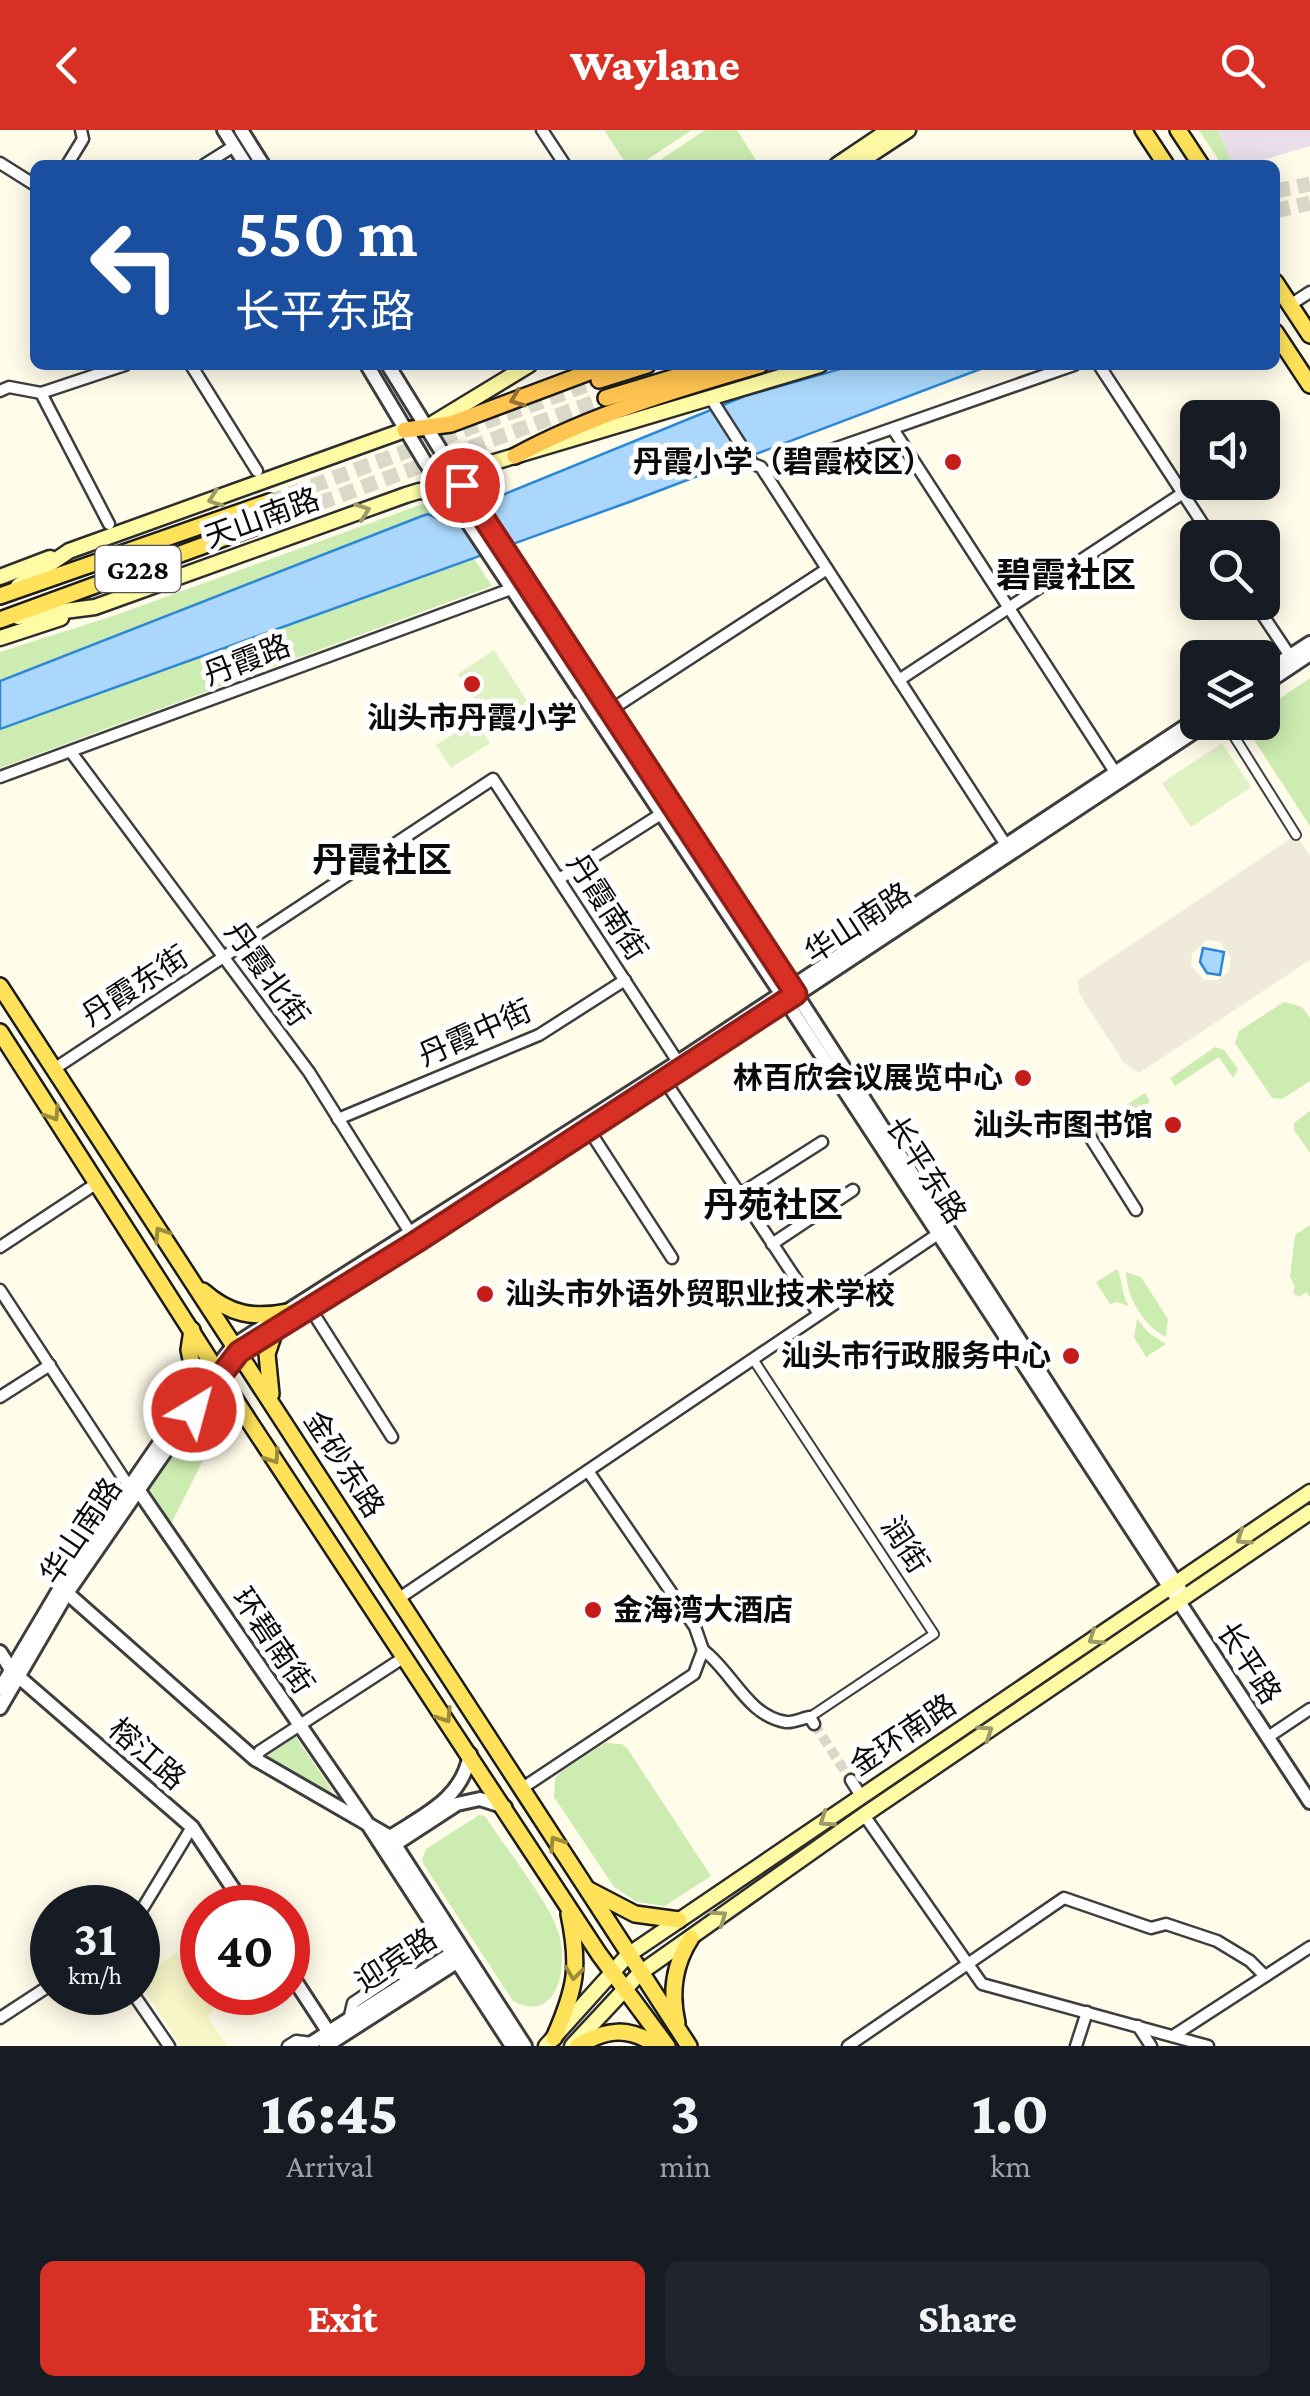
<!DOCTYPE html>
<meta charset="utf-8">
<style>
:root{--surface:#171b24;--page:#20242c;--text:#f1f3f6;--muted:#9ea1a6;--accent:#d93025}
body{margin:0;font-family:"Crimson Pro","Noto Sans SC",serif;background:var(--page);color:var(--text);height:100vh;display:flex;flex-direction:column;font-size:38px;white-space:nowrap}
*{box-sizing:border-box;margin:0}
p{font-size:32px;color:var(--muted)}
.icon{flex:none;width:55px;height:55px;fill:none;stroke:currentColor;stroke-width:2;stroke-linecap:round;stroke-linejoin:round}
.map{position:relative;height:1916px;overflow:hidden}
.side{display:flex;flex-direction:column;background:var(--surface);flex:1}
.side>*{flex:none}
.guide{position:absolute;left:30px;top:30px;width:1250px;height:210px;border-radius:15px;box-shadow:0 5px 25px #0003;background:#1a4fa0;color:#fff;overflow:hidden}
.buttons{position:absolute;left:1180px;top:270px;display:grid;gap:20px}
.buttons a{display:grid;place-items:center;width:100px;height:100px;border-radius:15px;background:var(--surface);box-shadow:0 5px 25px #0003;font-size:50px}
.speed{position:absolute;left:30px;top:1755px;display:flex;gap:20px;font-size:50px;font-weight:700;text-align:center}
.speed>*{display:grid;place-content:center;width:130px;height:130px;border-radius:50%;background:var(--surface);box-shadow:0 5px 25px #0003;line-height:1}
.speed small{font-size:25px;font-weight:400}
.speed .limit{border:15px solid #d22;background:#fff;color:#111}
.pin{position:absolute;display:grid;place-items:center;width:85px;height:85px;color:#fff;margin:-42px;border:5px solid #fff;border-radius:50%;box-shadow:0 2px 10px #0007}
.me{position:absolute;width:110px;margin:-55px;rotate:37deg;stroke-linejoin:round;filter:drop-shadow(0 0 8px #0008)}
.turn{display:flex;align-items:center;gap:35px;height:210px;padding:0 40px;font-size:45px}
.turn .icon{width:130px;height:130px;stroke-width:2.5}
.turn b{display:block;font-size:70px;line-height:85px}
.eta{display:flex;justify-content:space-evenly;align-items:center;height:170px;text-align:center}
.eta b{font-size:60px;font-weight:800;line-height:70px}
.action{display:flex;gap:20px;margin-top:auto;padding:20px 40px}
.action a{flex:1;height:115px;border-radius:15px;background:var(--accent);color:#fff;font-size:40px;font-weight:800;line-height:115px;text-align:center}
.action a+a{background:var(--page);color:var(--text)}
header{display:flex;justify-content:space-between;align-items:center;height:130px;padding:0 40px;background:var(--accent);color:#fff;font-size:45px;font-weight:800}
.map>svg:first-child{display:block}
.industrial{fill:#ebdeeb}
.farmland{fill:#f7f6c8}
.green{fill:#ccecb1}
.pitch{fill:#dff2c3}
.plaza{fill:#efead9;fill-rule:evenodd}
.water{fill:#aad7fb;stroke:#2c88d7;stroke-width:2.5}
.lines{fill:none;stroke-linecap:round;stroke-linejoin:round}
.minor-tunnel{stroke:#dad8c9;stroke-width:10;stroke-dasharray:10 5;stroke-linecap:butt}
.trunk-tunnel{stroke:#dad8c9;stroke-width:15;stroke-dasharray:15 8;stroke-linecap:butt}
.pedestrian-casing{stroke:#3e3e3e;stroke-width:12}
.minor-casing{stroke:#3e3e3e;stroke-width:15}
.tertiary-casing{stroke:#3e3e3e;stroke-width:18}
.secondary-casing{stroke:#2d2d2d;stroke-width:19}
.primary-casing{stroke:#1c1c1c;stroke-width:20}
.trunk-casing{stroke:#1c1c1c;stroke-width:20}
.pedestrian{stroke:#fff;stroke-width:8}
.minor{stroke:#fff;stroke-width:10}
.tertiary{stroke:#fff;stroke-width:12}
.secondary{stroke:#fffba5;stroke-width:14}
.primary{stroke:#ffe25a;stroke-width:15}
.trunk{stroke:#ffc451;stroke-width:15}
.oneway{stroke:#917132}
.oneway2{stroke:#9d9b67}
.oneway3{stroke:#9d8c3a}
.route-casing{stroke:#8d1f18;stroke-width:25}
.route{stroke:#d93025;stroke-width:18}
.poi-dot{fill:#c51d1a;stroke:#fff;stroke-width:4}
.labels{text-anchor:middle;stroke-width:10;stroke-linejoin:round;paint-order:stroke}
.shield{fill:#fff;stroke:#545454;stroke-width:2.5}
.shield-label{font-size:28px;font-weight:bold;fill:#0b0b0b}
.poi-label{font-size:30px;font-weight:bold;fill:#0b0b0b;stroke:#fff;text-anchor:end}
.street-label{font-size:30px;fill:#0b0b0b;stroke:#fff}
.quarter-label{font-size:35px;font-weight:bold;fill:#0b0b0b;stroke:#fff}
</style>
<header><svg class="icon" aria-label="back" viewBox="0 0 24 24"><path d="M15 5l-7 7 7 7"/></svg>Waylane<svg class="icon" aria-label="search" viewBox="0 0 24 24"><circle cx="10" cy="10" r="6"/><path d="M15 15l6 6"/></svg></header>
<div class="map">
<svg width="1310" height="1916" viewBox="0 0 1310 1916">
<rect width="100%" height="100%" fill="#fffcea"/>
<polygon class="industrial" points="1218,0 1310,0 1310,16 1246,35 1232,35"/>
<polygon class="farmland" points="177,1822 214,1879 208,1887 227,1916 181,1916 138,1850"/>
<g class="green">
<polygon points="604,0 692,0 639,35 627,35"/>
<polygon points="705,0 737,0 759,35 653,35"/>
<polygon points="1199,0 1218,0 1232,35 1222,35"/>
<polygon points="423,374 439,378 449,387 440,390 428,384 422,386 0,551 0,522 113,486"/>
<polygon points="473,427 492,456 0,638 0,599"/>
<polygon points="1310,548 1310,696 1243,593 1262,592 1263,580"/>
<polygon points="1284,872 1302,877 1310,888 1310,951 1282,969 1272,968 1235,913 1239,901"/>
<polygon points="1215,917 1224,920 1238,939 1233,948 1219,927 1175,956 1170,948"/>
<polygon points="1145,963 1150,972 1095,1008 1096,996 1100,991"/>
<polygon points="1310,981 1310,1023 1294,1000 1294,993"/>
<polygon points="1310,1095 1310,1167 1306,1162 1299,1167 1293,1163 1295,1156 1290,1147 1295,1105"/>
<path d="M1117,1139C1123,1150 1121,1164 1129,1176L1117,1172L1110,1174L1096,1152Z"/>
<path d="M1126,1142L1141,1147L1168,1189L1166,1207C1144,1197 1126,1166 1126,1142Z"/>
<polygon points="1137,1189 1149,1203 1166,1214 1146,1227 1134,1207"/>
<polygon points="212,1283 222,1284 220,1297 171,1394 148,1361 198,1289"/>
<polygon points="295,1606 332,1660 327,1663 270,1629 267,1625"/>
<polygon points="605,1613 622,1614 627,1618 711,1746 665,1776 637,1772 614,1757 554,1667 555,1648 561,1642"/>
<path d="M479,1685L485,1686C502,1713 552,1776 559,1804C568,1836 558,1895 513,1871L424,1735L422,1729L426,1719Z"/>
</g>
<g class="pitch">
<polygon points="494,520 531,577 496,600 458,544"/>
<polygon points="475,590 490,613 451,638 436,615"/>
<polygon points="1222,613 1251,657 1191,697 1162,653"/>
</g>
<path class="plaza" d="M1296,705L1310,726V830L1139,943L1124,933L1079,863L1078,850ZM1207,810L1220,812L1231,828L1229,842L1218,850H1204L1191,836L1192,823Z"/>
<g class="water">
<polygon points="854,235 991,235 632,371 0,599 0,551 422,386 428,384 441,390 745,266"/>
<polygon points="1203,818 1224,822 1220,845 1207,843 1200,832"/>
</g>
<g class="lines">
<polyline class="minor-tunnel" points="814,1594 851,1650"/>
<g class="trunk-tunnel">
<polyline points="1275,61 1310,54"/>
<polyline points="1275,81 1310,73"/>
<polyline points="269,372 599,250"/>
<polyline points="276,389 606,268"/>
</g>
<g class="pedestrian-casing">
<g id="pedestrian">
<polyline points="1227,595 1296,705"/>
<polyline points="753,1229 934,1504 810,1587"/>
</g>
</g>
<g class="minor-casing">
<g id="minor">
<polyline points="542,0 565,35"/>
<polyline points="0,33 35,55"/>
<polyline points="67,35 83,9 81,0"/>
<polyline points="204,35 234,16"/>
<polyline points="1290,175 1310,162"/>
<polyline points="191,235 257,341"/>
<polyline points="1099,235 1212,408"/>
<polyline points="0,261 9,257 41,263 125,235"/>
<polyline points="41,263 109,394"/>
<polyline points="710,267 753,334 761,337 1006,715"/>
<polyline points="893,299 1115,642"/>
<polyline points="765,343 1074,235"/>
<polyline points="1254,472 1290,526"/>
<polyline points="899,550 1183,363"/>
<polyline points="606,583 827,439"/>
<polyline points="71,622 309,942 411,1104"/>
<polyline points="0,647 511,459"/>
<polyline points="559,749 661,684"/>
<polyline points="54,939 493,649 678,932"/>
<polyline points="665,951 819,1184"/>
<polyline points="338,989 539,905 625,850"/>
<polyline points="1080,991 1136,1080"/>
<polyline points="589,1000 672,1128"/>
<polyline points="740,1064 822,1012"/>
<polyline points="772,1114 853,1060"/>
<polyline points="0,1117 97,1053"/>
<polyline points="0,1160 130,1358"/>
<polyline points="310,1178 392,1307"/>
<polyline points="0,1267 50,1235"/>
<polyline points="398,1469 938,1104"/>
<path d="M703,1520C732,1541 747,1586 786,1592C793,1593 803,1588 810,1587L814,1594"/>
<polyline points="1274,1603 1310,1579"/>
<polyline points="255,1629 260,1621 406,1526"/>
<polyline points="851,1650 861,1666"/>
<polyline points="521,1659 694,1544 703,1520 695,1497 588,1341"/>
<polyline points="864,1685 982,1854 1208,1916"/>
<polyline points="138,1786 192,1697"/>
<polyline points="132,1862 169,1916"/>
<polyline points="0,1888 52,1854"/>
<polyline points="349,1890 353,1873 396,1844 419,1844"/>
<polyline points="1138,1896 1151,1916"/>
<polyline points="1173,1906 1310,1817"/>
<polyline points="288,1916 296,1911 312,1913"/>
<polyline points="848,1916 1064,1768 1151,1798 1166,1794 1217,1811 1250,1831 1265,1846"/>
<polyline points="1076,1916 1087,1882"/>
</g>
</g>
<g class="tertiary-casing">
<g id="tertiary">
<polyline points="224,0 246,35"/>
<polyline points="241,0 263,35"/>
<polyline points="367,235 425,332 459,379 786,871 1310,1672"/>
<polyline points="388,235 503,421 791,856 1180,1459"/>
<polyline points="1262,544 1310,513"/>
<polyline points="1262,556 1310,524"/>
<polyline points="139,1361 365,1690 512,1916"/>
<polyline points="67,1463 255,1629 390,1707 525,1916"/>
<polyline points="0,1522 12,1541 192,1697 246,1778"/>
<polyline points="0,1559 60,1458 181,1282 234,1215 678,932 1198,588"/>
<polyline points="0,1578 67,1463 189,1287 239,1222 683,940 1209,592"/>
<path d="M384,1711C421,1686 462,1671 470,1624"/>
<polyline points="391,1717 457,1674 480,1669 505,1677"/>
<polyline points="288,1840 333,1909"/>
<polyline points="307,1916 454,1822"/>
<polyline points="326,1916 463,1828"/>
</g>
</g>
<g class="secondary-casing">
<g id="secondary">
<polyline points="837,35 889,0"/>
<polyline points="855,35 908,0"/>
<polyline points="427,297 529,235"/>
<polyline points="462,355 481,336 820,235"/>
<polyline points="0,447 50,428"/>
<polyline points="18,456 69,421 405,300"/>
<polyline points="18,487 95,477 406,365 419,361 449,363"/>
<polyline points="0,508 61,488"/>
<polyline points="546,1916 628,1825 1310,1362"/>
<polyline points="572,1916 640,1843 864,1685 1310,1382"/>
</g>
</g>
<g class="primary-casing">
<g id="primary">
<polyline points="1143,0 1166,35"/>
<polyline points="1178,0 1201,35"/>
<polyline points="1275,152 1310,205"/>
<polyline points="1275,202 1310,255"/>
<polyline points="0,466 269,372"/>
<polyline points="0,490 276,389"/>
<polyline points="0,856 689,1916"/>
<polyline points="0,902 245,1285 599,1824 667,1916"/>
<path d="M203,1161C229,1184 253,1189 287,1182"/>
<polyline points="271,1264 267,1224 275,1200"/>
<path d="M194,1281C213,1272 227,1278 245,1285"/>
<polyline points="181,1282 192,1234 189,1220 192,1200"/>
<polyline points="589,1760 635,1784 679,1790"/>
<path d="M677,1893C670,1862 674,1834 691,1808"/>
<path d="M554,1908C576,1858 580,1837 569,1784"/>
<path d="M578,1916C607,1898 629,1897 658,1916"/>
</g>
</g>
<g class="trunk-casing">
<g id="trunk">
<polyline points="599,250 647,235"/>
<polyline points="606,268 715,235"/>
<polyline points="405,300 451,294 608,235"/>
<path d="M515,326C591,285 677,259 760,235"/>
</g>
</g>
<use href="#pedestrian" class="pedestrian"/>
<use href="#minor" class="minor"/>
<use href="#tertiary" class="tertiary"/>
<use href="#secondary" class="secondary"/>
<use href="#primary" class="primary"/>
<use href="#trunk" class="trunk"/>
</g>
<defs><path id="oneway-chevron" d="M-2-3.5L2.5 0L-2 3.5" fill="none" stroke-width="1.6" stroke-linecap="round" stroke-linejoin="round" transform="scale(2.5)"/></defs>
<use class="oneway" href="#oneway-chevron" transform="translate(517 269) rotate(159)"/>
<g class="oneway2">
<use href="#oneway-chevron" transform="translate(215 369) rotate(160)"/>
<use href="#oneway-chevron" transform="translate(363 381) rotate(-20)"/>
<use href="#oneway-chevron" transform="translate(1243 1408) rotate(146)"/>
<use href="#oneway-chevron" transform="translate(1095 1508) rotate(146)"/>
<use href="#oneway-chevron" transform="translate(986 1602) rotate(-34)"/>
<use href="#oneway-chevron" transform="translate(826 1690) rotate(146)"/>
<use href="#oneway-chevron" transform="translate(720 1787) rotate(-35)"/>
</g>
<g class="oneway3">
<use href="#oneway-chevron" transform="translate(53 984) rotate(57)"/>
<use href="#oneway-chevron" transform="translate(161 1104) rotate(-123)"/>
<use href="#oneway-chevron" transform="translate(273 1327) rotate(56)"/>
<use href="#oneway-chevron" transform="translate(445 1586) rotate(57)"/>
<use href="#oneway-chevron" transform="translate(556 1713) rotate(-123)"/>
<use href="#oneway-chevron" transform="translate(574 1843) rotate(97)"/>
</g>
<g class="lines">
<g class="route-casing">
<polyline id="route" points="194,1280 239,1222 416,1112 796,864 462,355"/>
</g>
<use href="#route" class="route"/>
</g>
<g class="poi-dot">
<circle cx="953" cy="332" r="10"/>
<circle cx="472" cy="554" r="10"/>
<circle cx="1023" cy="948" r="10"/>
<circle cx="1173" cy="995" r="10"/>
<circle cx="485" cy="1164" r="10"/>
<circle cx="1071" cy="1226" r="10"/>
<circle cx="593" cy="1480" r="10"/>
</g>
<g class="labels">
<rect class="shield" x="95.5" y="416" width="85" height="46" rx="8"/>
<g class="shield-label">
<text x="138" y="449">G228</text>
</g>
<g class="poi-label">
<text x="933" y="342">丹霞小学（碧霞校区）</text>
<text x="472" y="598" text-anchor="middle">汕头市丹霞小学</text>
<text x="1003" y="958">林百欣会议展览中心</text>
<text x="1153" y="1005">汕头市图书馆</text>
<text x="505" y="1174" text-anchor="start">汕头市外语外贸职业技术学校</text>
<text x="1051" y="1236">汕头市行政服务中心</text>
<text x="613" y="1490" text-anchor="start">金海湾大酒店</text>
</g>
<g class="street-label">
<text transform="translate(262 388) rotate(-20)" y="10">天山南路</text>
<text transform="translate(247 530) rotate(-21)" y="10">丹霞路</text>
<text transform="translate(607 777) rotate(57)" y="10">丹霞南街</text>
<text transform="translate(858 793) rotate(-33)" y="10">华山南路</text>
<text transform="translate(267 844) rotate(54)" y="10">丹霞北街</text>
<text transform="translate(135 856) rotate(-33)" y="10">丹霞东街</text>
<text transform="translate(475 903) rotate(-24)" y="10">丹霞中街</text>
<text transform="translate(926 1040) rotate(57)" y="10">长平东路</text>
<text transform="translate(344 1334) rotate(57)" y="10">金砂东路</text>
<text transform="translate(81 1401) rotate(-56)" y="10">华山南路</text>
<text transform="translate(905 1415) rotate(57)" y="10">润街</text>
<text transform="translate(273 1511) rotate(56)" y="10">环碧南街</text>
<text transform="translate(1249 1533) rotate(57)" y="10">长平路</text>
<text transform="translate(903 1605) rotate(-34)" y="10">金环南路</text>
<text transform="translate(147 1624) rotate(41)" y="10">榕江路</text>
<text transform="translate(396 1830) rotate(-33)" y="10">迎宾路</text>
</g>
<g class="quarter-label">
<text x="1066" y="457">碧霞社区</text>
<text x="382" y="742">丹霞社区</text>
<text x="773" y="1087">丹苑社区</text>
</g>
</g>
</svg>
<div class="buttons">
<a><svg class="icon" aria-label="sound" viewBox="0 0 24 24"><path d="M4 9h4l5-4v14l-5-4H4zM17 9q2 3 0 6"/></svg></a>
<a><svg class="icon" aria-label="search" viewBox="0 0 24 24"><circle cx="10" cy="10" r="6"/><path d="M15 15l6 6"/></svg></a>
<a><svg class="icon" aria-label="layers" viewBox="0 0 24 24"><path d="M12 4l9 5-9 5-9-5zM3 14l9 5 9-5"/></svg></a>
</div>
<div class="speed"><div>31<small>km/h</small></div><div class="limit">40</div></div>
<div class="pin" style="left:462px;top:355px;background:#d93025"><svg class="icon" aria-label="arrive" viewBox="0 0 24 24"><path d="M6 21V4h12l-3 4 3 4H6"/></svg></div>
<svg class="me" style="left:194px;top:1280px" viewBox="-20 -20 40 40"><circle r="17" fill="#d93025" stroke="#fff" stroke-width="3"/><path d="M0-11L8 9 0 5-8 9z" fill="#fff"/></svg>
<div class="guide">
<div class="turn"><svg class="icon" aria-label="left" viewBox="0 0 24 24"><path d="M17 20v-9H6M10 6l-5 5 5 5"/></svg><div><b>550 m</b>长平东路</div></div>
</div>
</div>
<section class="side">
<div class="eta">
<div><b>16:45</b><p>Arrival</p></div>
<div><b>3</b><p>min</p></div>
<div><b>1.0</b><p>km</p></div>
</div>
<div class="action"><a>Exit</a><a>Share</a></div>
</section>
